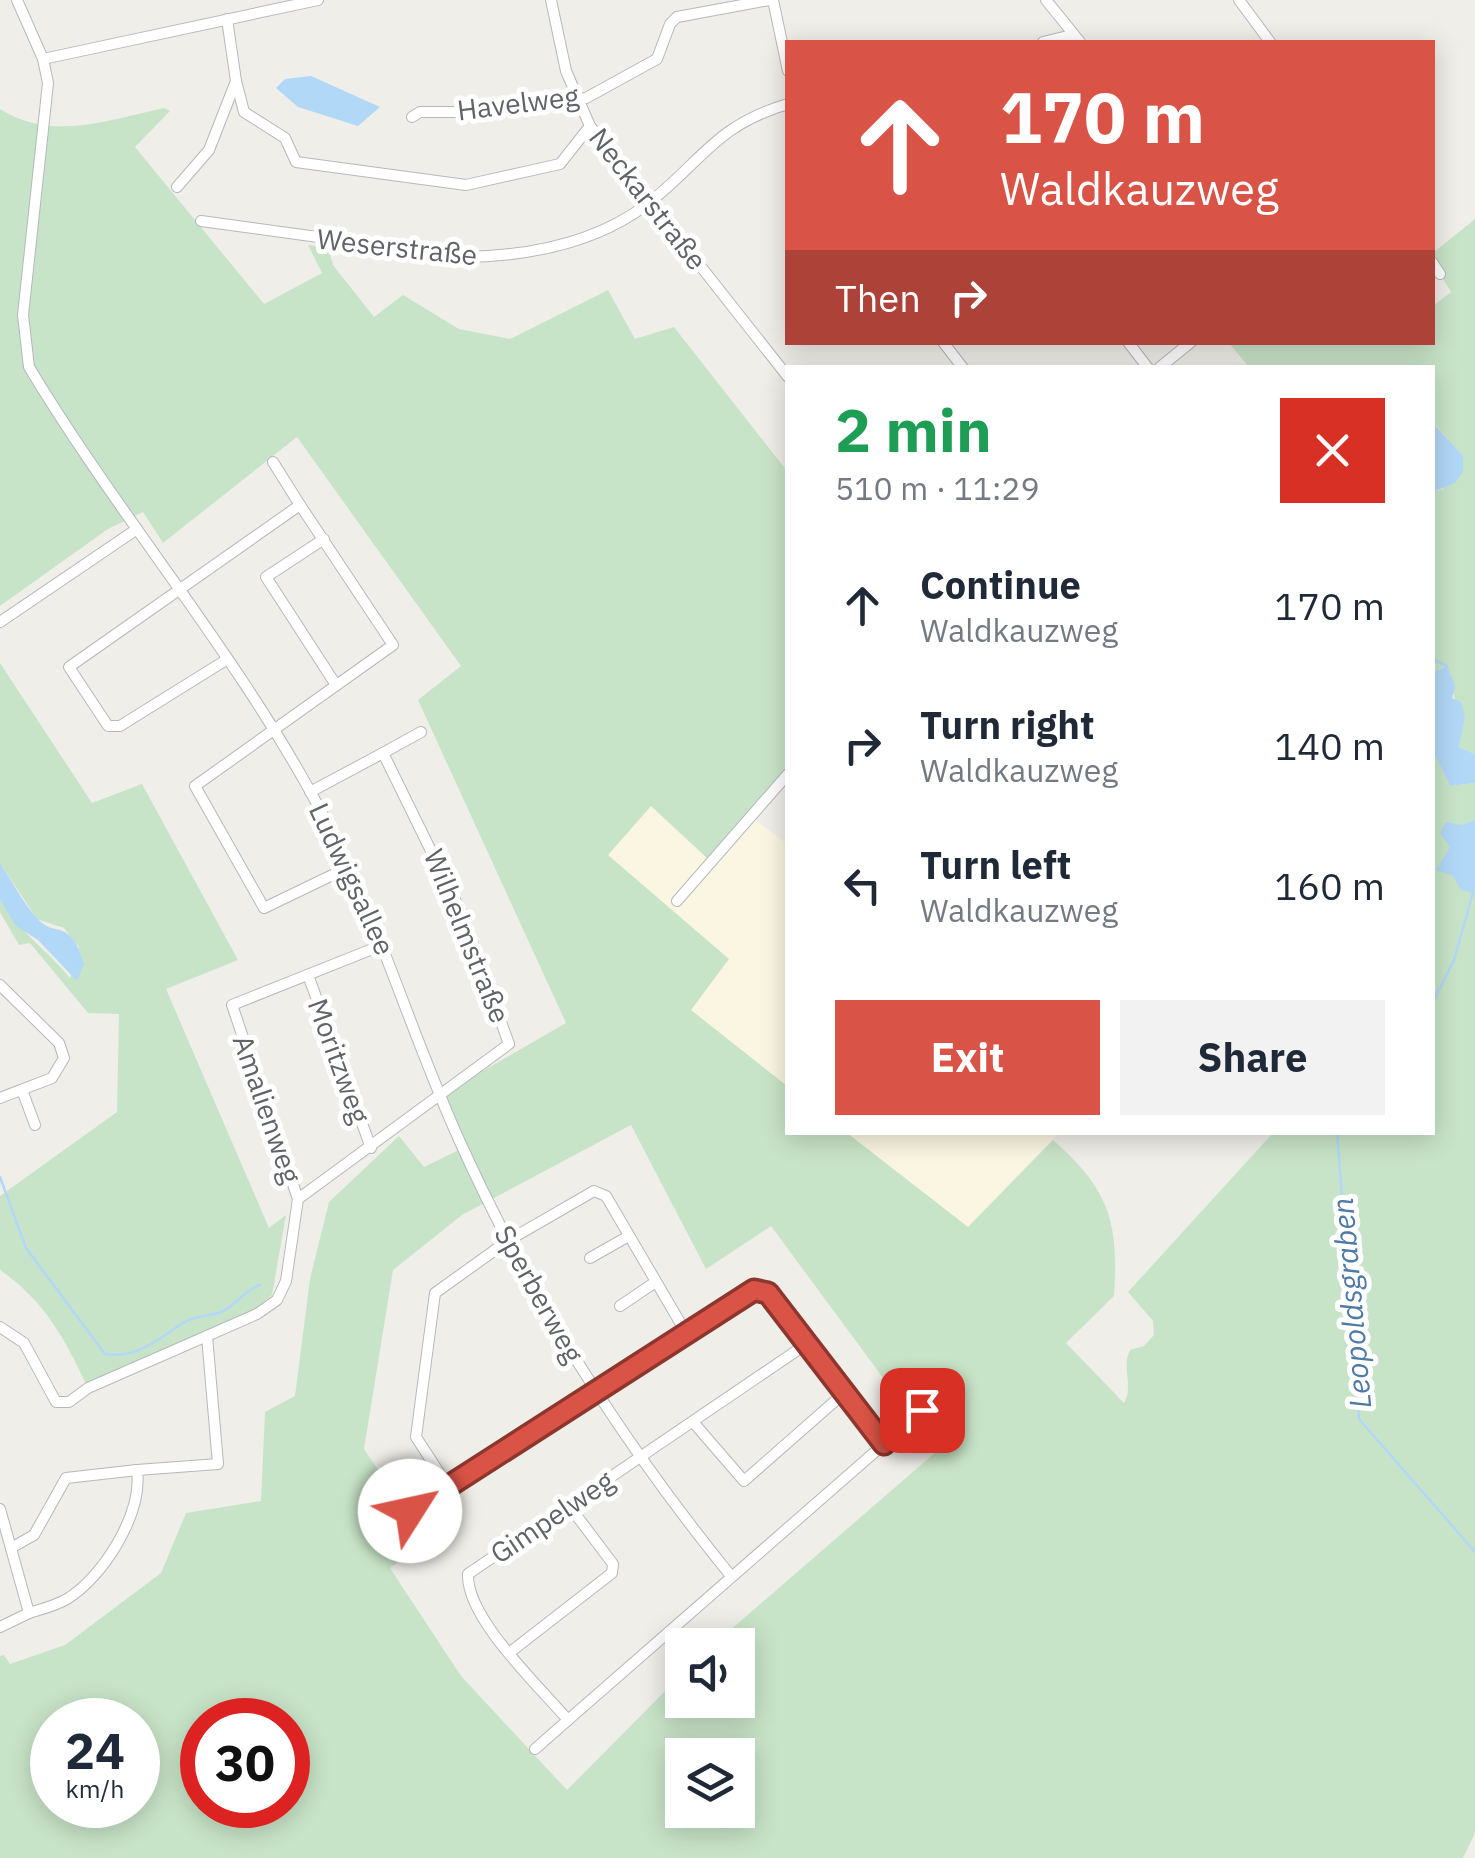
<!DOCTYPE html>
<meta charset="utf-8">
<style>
:root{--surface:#fff;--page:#f2f2f3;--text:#1f2937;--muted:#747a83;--accent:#d95346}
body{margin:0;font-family:"IBM Plex Sans",sans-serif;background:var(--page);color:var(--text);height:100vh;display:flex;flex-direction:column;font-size:38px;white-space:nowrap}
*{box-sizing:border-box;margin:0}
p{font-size:32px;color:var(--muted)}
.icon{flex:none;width:55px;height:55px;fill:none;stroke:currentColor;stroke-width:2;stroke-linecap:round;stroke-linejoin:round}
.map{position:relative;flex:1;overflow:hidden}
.drawer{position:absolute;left:785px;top:365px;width:650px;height:770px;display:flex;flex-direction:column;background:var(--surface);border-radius:0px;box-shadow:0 5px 25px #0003}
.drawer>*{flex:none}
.hud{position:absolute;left:785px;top:40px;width:650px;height:305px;border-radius:0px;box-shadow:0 5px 25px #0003;background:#d95346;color:#fff;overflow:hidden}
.tools{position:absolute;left:665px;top:1628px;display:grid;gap:20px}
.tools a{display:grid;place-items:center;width:90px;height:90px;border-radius:0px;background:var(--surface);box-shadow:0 5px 25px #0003;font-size:50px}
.speed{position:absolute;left:30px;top:1698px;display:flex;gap:20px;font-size:50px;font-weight:700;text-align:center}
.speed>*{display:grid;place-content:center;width:130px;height:130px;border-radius:50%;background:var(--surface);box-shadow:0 5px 25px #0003;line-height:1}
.speed small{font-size:25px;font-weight:400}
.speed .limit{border:15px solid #d22;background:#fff;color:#111}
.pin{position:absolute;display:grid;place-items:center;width:85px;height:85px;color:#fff;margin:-42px;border-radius:20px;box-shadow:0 5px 15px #0006}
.me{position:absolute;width:110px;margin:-55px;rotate:55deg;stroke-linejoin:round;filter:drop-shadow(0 0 8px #0008)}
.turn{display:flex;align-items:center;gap:35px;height:210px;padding:0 50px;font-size:45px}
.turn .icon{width:130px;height:130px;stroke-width:2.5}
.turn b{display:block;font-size:70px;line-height:85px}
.then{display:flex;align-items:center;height:95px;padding:0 50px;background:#0003;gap:20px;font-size:38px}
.round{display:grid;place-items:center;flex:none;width:105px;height:105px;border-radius:0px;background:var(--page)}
.summary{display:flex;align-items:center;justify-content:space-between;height:170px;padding:0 50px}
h1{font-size:60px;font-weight:700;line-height:75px;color:#1e9e55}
.primary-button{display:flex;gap:20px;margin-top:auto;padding:20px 50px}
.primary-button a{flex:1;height:115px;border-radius:0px;background:var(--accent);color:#fff;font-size:40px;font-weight:700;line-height:115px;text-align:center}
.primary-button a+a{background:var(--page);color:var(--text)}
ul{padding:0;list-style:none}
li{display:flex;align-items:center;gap:30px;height:140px;padding:0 50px}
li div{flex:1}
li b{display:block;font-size:38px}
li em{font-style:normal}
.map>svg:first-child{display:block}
.commercial{fill:#fbf6e2}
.green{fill:#c8e4c8;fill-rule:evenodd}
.water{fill:#b2d8f7}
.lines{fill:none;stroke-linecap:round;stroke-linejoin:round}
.stream{stroke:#b2d8f7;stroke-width:2.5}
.minor-casing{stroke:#b5b8bb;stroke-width:12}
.minor{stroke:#fff;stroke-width:10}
.route-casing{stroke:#8d362e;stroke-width:25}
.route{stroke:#d95346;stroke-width:18}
.labels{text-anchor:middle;stroke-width:10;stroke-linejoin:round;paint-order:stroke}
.street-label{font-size:28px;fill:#606367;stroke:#fff}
.water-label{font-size:30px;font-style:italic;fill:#4e79a8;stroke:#fff}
</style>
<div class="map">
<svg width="1475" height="1858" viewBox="0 0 1475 1858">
<rect width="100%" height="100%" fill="#f0eee8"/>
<g class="commercial">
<polygon points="651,806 709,859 749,815 787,844 787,1086 690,1010 728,959 608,855"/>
<polygon points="847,1133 1059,1133 968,1227"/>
</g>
<g class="green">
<path d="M164,108L170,111L135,147L264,304L322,273L308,245L328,247L333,265L374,317L403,295L459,329L510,339L608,290L635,339L674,327L787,471V775L709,860L651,806L608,855L729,959L691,1010L787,1086L788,1132L847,1133L968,1227L1053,1140C1109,1189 1119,1222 1114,1296L1066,1343L1124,1403C1134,1386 1121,1368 1130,1350L1144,1346L1154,1335L1153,1321L1128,1292L1273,1133L1432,1132L1433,751L1450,786L1475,783V820C1449,831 1450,851 1453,875L1475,891V1833L1463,1858H0V1656L4,1655L10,1664L65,1645L161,1573L186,1513L261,1501L265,1412L295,1396L310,1279L329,1202L399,1136L424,1167L465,1147L441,1095L566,1023L418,700L461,666L297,437L163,543L143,512L108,529L0,606V109C53,142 107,120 164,108ZM631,1125L706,1269L771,1226L937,1451L713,1645H738V1700H682V1674L567,1790L461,1676L390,1568L426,1541L364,1449L393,1270L462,1215ZM52,1720H138V1805H52ZM202,1720H288V1805H202ZM682,1755H738V1810H682Z"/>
<path d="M1475,219V754L1459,747C1466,719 1451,694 1446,666L1433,672V492L1443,489L1462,456L1433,422L1432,368L1249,367L1229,343L1432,342L1433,306L1451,292L1433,263V253Z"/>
<path d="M0,663L92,803L142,784L238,960L166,989L269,1228L286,1215L272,1295L249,1314L88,1388C65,1339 45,1301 0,1270V1196L117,1112L119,1014L88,1013L30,943L19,945L0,912V900C19,931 46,949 70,978L79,947L64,928L37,919L0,863Z"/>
</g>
<g class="water">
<polygon points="311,76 380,107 358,126 298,107 276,88 285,79"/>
<polygon points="1432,422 1463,456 1463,472 1455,483 1433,492"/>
<polygon points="1447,666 1455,685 1452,698 1461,702 1465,716 1459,747 1475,754 1475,783 1450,786 1433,751 1433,672"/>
<polygon points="1475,820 1475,891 1473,893 1461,890 1453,876 1436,870 1450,847 1440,833 1446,822 1462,825"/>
<path d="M0,863C12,881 22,901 36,917C55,940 70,915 84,964L77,981L38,940L16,926L0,900Z"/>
</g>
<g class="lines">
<g class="stream">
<polyline points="1432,659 1447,666"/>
<polyline points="1432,1004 1454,960 1473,893"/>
<polyline points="1337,1132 1359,1419 1475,1552"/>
<path d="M0,1177L26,1248L105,1354C137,1359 158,1339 183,1323C194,1315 209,1317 221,1312C237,1305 243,1291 260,1285"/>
</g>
<g class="minor-casing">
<g id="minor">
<path d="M17,0L43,59L48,83L23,315L29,367C121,520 240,657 323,815C379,921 411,1034 460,1142C531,1300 622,1442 731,1576"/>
<polyline points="551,0 566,71 590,126 788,377"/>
<polyline points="773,0 788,71"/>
<polyline points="1046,0 1080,42"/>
<polyline points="1239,0 1270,42"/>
<polyline points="1043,42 1072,35"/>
<polyline points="43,59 318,0"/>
<polyline points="236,81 244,112 285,138 296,162 466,185 560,164 590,126"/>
<polyline points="412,117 420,112 486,112 586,98 657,59 670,24 677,17 769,0"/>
<polyline points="177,187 209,150 236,81 227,19"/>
<path d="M201,221L464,257C527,256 594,244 646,205C701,163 715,125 788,104"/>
<polyline points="1432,262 1440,274"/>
<polyline points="943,342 963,368"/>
<polyline points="1128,342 1148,368"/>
<polyline points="1159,368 1191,342"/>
<polyline points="273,462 300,505"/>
<polyline points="324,539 266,577 336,685"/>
<polyline points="0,622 137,529"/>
<polyline points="226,660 120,726 108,726 69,667 300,505 393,645 195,786 264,908 349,867"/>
<polyline points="383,753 421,732"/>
<polyline points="677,901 788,774"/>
<polyline points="308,975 371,1148"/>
<polyline points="0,985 59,1043 64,1058 52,1078 0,1098"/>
<polyline points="22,1090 35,1125"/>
<polyline points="298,1199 509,1044 461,912 383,753 310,792"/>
<polyline points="590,1258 627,1237"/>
<polyline points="620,1306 654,1283"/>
<polyline points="0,1327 24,1343 56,1402 69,1402 88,1388 257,1314 277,1300 286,1281 298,1199 232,1005 385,944"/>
<polyline points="693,1422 744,1481 843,1394"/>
<polyline points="884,1444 923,1410"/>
<polyline points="447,1485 416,1437 435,1293 509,1240 594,1191 606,1196 685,1331"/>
<path d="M0,1509L29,1613C42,1609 55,1606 67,1599C103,1577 143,1514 137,1470L218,1464L207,1336"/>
<path d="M410,1511L754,1291L769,1293L884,1444L568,1720C539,1686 466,1618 468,1574L805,1345"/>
<polyline points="11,1548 34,1535 66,1478 137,1470"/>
<polyline points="0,1627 29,1613"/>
<polyline points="509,1653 612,1573 613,1564 570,1507"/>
<polyline points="535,1749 568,1720"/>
</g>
</g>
<use href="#minor" class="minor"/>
</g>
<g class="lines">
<g class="route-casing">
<polyline id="route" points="410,1511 754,1290 768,1293 884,1444 922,1410"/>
</g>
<use href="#route" class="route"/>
</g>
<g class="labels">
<g class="street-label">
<text transform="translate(518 103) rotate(-7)" y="10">Havelweg</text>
<text transform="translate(648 199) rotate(52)" y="10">Neckarstraße</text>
<text transform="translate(397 247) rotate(6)" y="10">Weserstraße</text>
<text transform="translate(352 879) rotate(65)" y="10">Ludwigsallee</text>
<text transform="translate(467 936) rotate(68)" y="10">Wilhelmstraße</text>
<text transform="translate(339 1061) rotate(70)" y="10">Moritzweg</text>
<text transform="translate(267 1109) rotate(71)" y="10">Amalienweg</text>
<text transform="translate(539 1294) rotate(61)" y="10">Sperberweg</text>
<text transform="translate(552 1517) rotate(-34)" y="10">Gimpelweg</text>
</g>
<g class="water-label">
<text transform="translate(1352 1303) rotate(-95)" y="10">Leopoldsgraben</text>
</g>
</g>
</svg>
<div class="tools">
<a><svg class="icon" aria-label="sound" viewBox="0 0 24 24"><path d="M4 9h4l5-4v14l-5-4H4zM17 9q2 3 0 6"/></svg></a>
<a><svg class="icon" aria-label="layers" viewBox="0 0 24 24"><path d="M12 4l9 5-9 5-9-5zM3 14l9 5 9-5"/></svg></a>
</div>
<div class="speed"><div>24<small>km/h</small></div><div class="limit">30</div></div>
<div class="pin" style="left:922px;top:1410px;background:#d93025"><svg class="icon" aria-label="arrive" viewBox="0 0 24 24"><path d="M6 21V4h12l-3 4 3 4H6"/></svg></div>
<svg class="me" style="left:410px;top:1511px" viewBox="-20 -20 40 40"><circle r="19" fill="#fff"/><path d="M0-13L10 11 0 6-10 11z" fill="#d95346"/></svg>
<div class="hud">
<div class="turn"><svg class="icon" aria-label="ahead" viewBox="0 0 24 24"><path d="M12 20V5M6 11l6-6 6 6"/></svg><div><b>170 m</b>Waldkauzweg</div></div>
<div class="then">Then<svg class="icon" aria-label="right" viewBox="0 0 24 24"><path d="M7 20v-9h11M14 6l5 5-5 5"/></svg></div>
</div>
<section class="drawer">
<div class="summary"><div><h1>2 min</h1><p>510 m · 11:29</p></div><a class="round" style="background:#d93025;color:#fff"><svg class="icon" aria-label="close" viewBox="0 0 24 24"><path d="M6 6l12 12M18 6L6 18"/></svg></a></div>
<ul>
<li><svg class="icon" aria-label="ahead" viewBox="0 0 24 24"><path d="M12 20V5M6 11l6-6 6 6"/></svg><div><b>Continue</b><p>Waldkauzweg</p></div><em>170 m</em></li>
<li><svg class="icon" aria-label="right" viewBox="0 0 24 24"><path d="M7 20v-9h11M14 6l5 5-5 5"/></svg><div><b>Turn right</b><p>Waldkauzweg</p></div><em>140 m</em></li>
<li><svg class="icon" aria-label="left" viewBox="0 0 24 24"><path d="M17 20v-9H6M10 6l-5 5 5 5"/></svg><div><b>Turn left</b><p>Waldkauzweg</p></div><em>160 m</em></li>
</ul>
<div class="primary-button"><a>Exit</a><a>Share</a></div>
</section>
</div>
